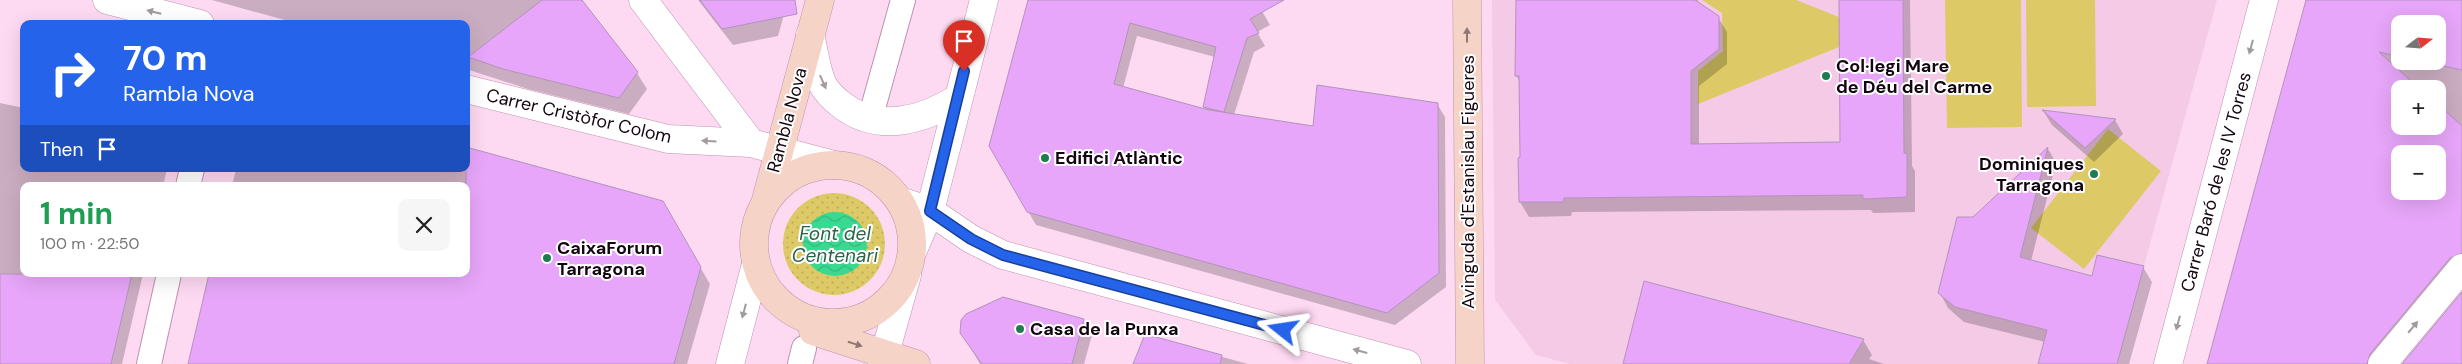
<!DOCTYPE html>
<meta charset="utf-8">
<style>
:root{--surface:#fff;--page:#f6f6f6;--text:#222;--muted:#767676}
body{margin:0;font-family:"DM Sans",sans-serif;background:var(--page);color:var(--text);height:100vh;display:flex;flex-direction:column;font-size:19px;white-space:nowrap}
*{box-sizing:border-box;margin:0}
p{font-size:16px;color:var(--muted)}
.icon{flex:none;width:28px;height:28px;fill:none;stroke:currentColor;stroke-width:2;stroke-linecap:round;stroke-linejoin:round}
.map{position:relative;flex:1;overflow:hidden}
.details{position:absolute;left:20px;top:182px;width:450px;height:95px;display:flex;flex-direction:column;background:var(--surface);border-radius:10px;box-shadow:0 5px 20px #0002}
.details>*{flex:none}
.guide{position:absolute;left:20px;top:20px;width:450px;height:152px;border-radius:10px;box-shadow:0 5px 20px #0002;background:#2563eb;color:#fff;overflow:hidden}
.needle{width:32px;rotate:73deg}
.buttons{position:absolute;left:2391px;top:15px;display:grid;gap:10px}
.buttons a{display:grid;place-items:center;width:55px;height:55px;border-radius:10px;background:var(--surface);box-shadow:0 5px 20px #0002;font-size:25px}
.pin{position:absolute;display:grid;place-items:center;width:42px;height:42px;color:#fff;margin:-51px -21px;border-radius:50% 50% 50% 0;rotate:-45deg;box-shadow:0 0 5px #0007}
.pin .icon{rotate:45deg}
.me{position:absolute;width:55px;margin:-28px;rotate:285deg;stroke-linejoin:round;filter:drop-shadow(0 0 4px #0008)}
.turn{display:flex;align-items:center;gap:18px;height:105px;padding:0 20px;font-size:22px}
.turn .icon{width:65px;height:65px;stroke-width:2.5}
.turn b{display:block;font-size:35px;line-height:42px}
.then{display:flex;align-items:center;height:48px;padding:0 20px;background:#0003;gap:10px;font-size:19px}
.round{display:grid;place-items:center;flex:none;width:52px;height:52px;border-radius:10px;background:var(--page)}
.overview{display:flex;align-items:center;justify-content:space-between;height:85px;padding:0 20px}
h1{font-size:30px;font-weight:700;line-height:38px;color:#1e9e55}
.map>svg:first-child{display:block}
.built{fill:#f4cae7}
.grass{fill:url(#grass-dots)}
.garden{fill:#ddca66}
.water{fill:url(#water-waves)}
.shadow{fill:#0003;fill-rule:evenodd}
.building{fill:#e7a6f9;stroke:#b293ba;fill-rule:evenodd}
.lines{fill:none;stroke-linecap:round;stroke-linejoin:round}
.pedestrian-casing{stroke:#bd92af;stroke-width:26}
.minor-casing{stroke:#bd92af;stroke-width:29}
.secondary-casing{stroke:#bd92af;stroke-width:29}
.pedestrian{stroke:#fff;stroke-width:24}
.minor{stroke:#fff;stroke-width:28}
.secondary{stroke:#f6d3c7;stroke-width:28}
.oneway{fill:#a19b9f}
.oneway2{fill:#907775}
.route-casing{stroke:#184099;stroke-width:12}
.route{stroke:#2563eb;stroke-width:9}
.poi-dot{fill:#1f7c52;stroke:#fff;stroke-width:2}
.labels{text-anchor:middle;stroke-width:4;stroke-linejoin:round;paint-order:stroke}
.poi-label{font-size:18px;font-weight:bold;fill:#140610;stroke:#fff;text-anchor:start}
.street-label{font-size:18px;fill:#140610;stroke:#fff}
.water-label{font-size:19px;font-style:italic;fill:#2a6447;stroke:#fff}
</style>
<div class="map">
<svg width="2462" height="364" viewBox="0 0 2462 364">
<defs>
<pattern id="grass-dots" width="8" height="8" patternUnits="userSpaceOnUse" patternTransform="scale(1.25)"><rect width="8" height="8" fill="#ddca66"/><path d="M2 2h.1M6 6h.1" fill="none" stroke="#bdac57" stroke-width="1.8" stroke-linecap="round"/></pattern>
<pattern id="water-waves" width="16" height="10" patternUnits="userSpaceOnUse" patternTransform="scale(1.25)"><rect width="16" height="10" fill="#3ad992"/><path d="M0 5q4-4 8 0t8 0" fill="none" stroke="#32b97d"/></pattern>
</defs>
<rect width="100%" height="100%" fill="#fed9f2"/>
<polygon class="built" points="1492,0 2217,0 2117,364 1570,364 1536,355 1495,300"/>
<circle class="grass" cx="834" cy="244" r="51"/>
<g class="garden">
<polygon points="1702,0 1796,0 1839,17 1839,47 1698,104 1698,71 1723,51 1722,13"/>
<polygon points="1945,0 2021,0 2022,127 1947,128"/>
<polygon points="2026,0 2095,0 2096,106 2027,107"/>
<polygon points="2108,129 2161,171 2084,269 2031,228"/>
</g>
<circle class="water" cx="835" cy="244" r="32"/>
<g class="shadow">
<polygon points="212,0 580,0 637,73 647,89 629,114 528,89 466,69 466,24 299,24"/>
<polygon points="698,0 788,0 778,36 733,45"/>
<path d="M1029,0H1274L1262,11L1270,25L1257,32L1265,46L1254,52L1234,115L1314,128L1437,104L1445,117L1446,287L1395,325L1036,225L990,146ZM1137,36L1215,57L1204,107L1207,111L1123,88Z"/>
<polygon points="1517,0 1698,0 1698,4 1718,17 1727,32 1727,64 1699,86 1699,145 1841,143 1840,0 1910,0 1912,166 1915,171 1915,212 1873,213 1871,210 1572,212 1571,216 1529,217 1520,202 1520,82 1516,75"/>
<path d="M2307,0H2462V273L2385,364H2209ZM2400,24H2438V61H2400ZM2400,89H2438V126H2400ZM2400,154H2438V191H2400Z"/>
<polygon points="0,103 24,108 24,169 167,169 163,186 24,186 24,274 143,274 122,364 0,364"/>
<polygon points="2044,112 2115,120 2123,134 2094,162 2052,125"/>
<polygon points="2048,149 2056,163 2031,261 2093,277 2143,267 2152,282 2129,364 2039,364 2045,342 1964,322 1948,308 1940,293 1974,219"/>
<polygon points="236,169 466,169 662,202 710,284 687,364 189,364 211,274 466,274 466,186 232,186"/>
<polygon points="1083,320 1092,335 1084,364 980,364 961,332"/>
<polygon points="1863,340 1872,355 1869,359 1884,364 1624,364"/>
<polygon points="1190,348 1248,364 1170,364"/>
</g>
<g class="building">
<polygon points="542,0 582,0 638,72 619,98 503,69 468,57"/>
<polygon points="700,0 795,0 797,14 722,29"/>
<polygon points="1028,0 1284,0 1250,19 1259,33 1247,38 1224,112 1203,107 1216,47 1130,23 1114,84 1209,110 1313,126 1317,85 1438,103 1439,273 1387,313 1027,212 989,146"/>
<polygon points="1516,0 1695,0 1719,16 1719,49 1691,71 1691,144 1840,142 1839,0 1903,0 1904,153 1907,154 1907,197 1863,199 1863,195 1564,198 1563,202 1519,202 1518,158 1520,157 1519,76 1515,76"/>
<path d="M2306,0H2462V70L2420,61H2438V24H2400V57L2379,52L2420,89H2400V126H2438V104L2462,126V253L2450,258L2370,354L2367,364H2207ZM2400,154H2438V191H2400Z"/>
<polygon points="2042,110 2116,119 2085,148"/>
<polygon points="466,147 663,201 701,267 674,364 188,364 209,274 466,274"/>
<polygon points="2048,147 2020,257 2092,276 2097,255 2144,266 2117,364 2038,364 2047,330 1955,307 1938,293 1957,217 1973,217"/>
<polygon points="0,274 132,274 111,364 0,364"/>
<polygon points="1644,281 1864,339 1849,364 1623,364"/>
<polygon points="2462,292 2462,364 2402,364"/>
<polygon points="1003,297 1084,319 1072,364 982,364 960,333 961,320 966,314"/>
<polygon points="1145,334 1222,355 1220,364 1133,364"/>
</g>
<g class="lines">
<g class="pedestrian-casing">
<g id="pedestrian">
<polyline points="870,119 903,0"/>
<polyline points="188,186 192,169"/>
<polyline points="149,364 169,274"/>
<polyline points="800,364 804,348"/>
</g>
</g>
<g class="minor-casing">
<g id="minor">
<polyline points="107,0 200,24"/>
<polyline points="643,0 751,143"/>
<path d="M810,35C814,50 816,69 822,83C826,92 835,100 843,106C879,133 923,120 957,99"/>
<polyline points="466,89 668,139 751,143 834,165"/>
<polyline points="900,201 930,211 971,239 1003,255 1407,364"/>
<polyline points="913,250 930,211 984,0"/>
<polyline points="730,364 756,264"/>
<polyline points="882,364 907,275"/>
<polyline points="2168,364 2264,0"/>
<polyline points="2382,364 2462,268"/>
</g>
</g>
<g class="secondary-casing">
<g id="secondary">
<polyline points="1467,0 1470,364"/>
<circle cx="833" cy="244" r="79"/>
<polyline points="766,200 820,0"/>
<polyline points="813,331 916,364"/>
</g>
</g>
<use href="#pedestrian" class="pedestrian"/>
<use href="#minor" class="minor"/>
<use href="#secondary" class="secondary"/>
</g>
<defs><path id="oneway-solid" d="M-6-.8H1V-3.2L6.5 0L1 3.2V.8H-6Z" transform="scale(1.25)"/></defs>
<g class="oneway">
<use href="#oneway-solid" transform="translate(154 12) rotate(-166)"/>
<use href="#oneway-solid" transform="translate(2251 47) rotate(105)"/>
<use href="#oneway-solid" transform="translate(823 82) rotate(66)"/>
<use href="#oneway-solid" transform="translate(709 141) rotate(-177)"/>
<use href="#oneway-solid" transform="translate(744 311) rotate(105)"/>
<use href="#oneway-solid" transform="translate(2178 323) rotate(105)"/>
<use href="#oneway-solid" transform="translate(2413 327) rotate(-50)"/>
<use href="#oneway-solid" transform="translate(1360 351) rotate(-165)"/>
</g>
<g class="oneway2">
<use href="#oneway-solid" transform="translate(1467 35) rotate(-90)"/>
<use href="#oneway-solid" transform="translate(855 344) rotate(17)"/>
</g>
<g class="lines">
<g class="route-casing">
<polyline id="route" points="964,71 930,211 971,239 1003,255 1283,330"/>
</g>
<use href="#route" class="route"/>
</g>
<g class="poi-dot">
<circle cx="1826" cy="76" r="5"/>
<circle cx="1045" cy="158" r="5"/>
<circle cx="2094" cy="174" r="5"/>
<circle cx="547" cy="258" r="5"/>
<circle cx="1020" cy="329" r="5"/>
</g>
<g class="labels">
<g class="poi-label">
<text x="1836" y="72">Col·legi Mare<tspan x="1836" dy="21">de Déu del Carme</tspan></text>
<text x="1055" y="164">Edifici Atlàntic</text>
<text x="2084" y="170" text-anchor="end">Dominiques<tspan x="2084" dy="21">Tarragona</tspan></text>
<text x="557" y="254">CaixaForum<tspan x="557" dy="21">Tarragona</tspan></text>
<text x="1030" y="335">Casa de la Punxa</text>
</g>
<g class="street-label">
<text transform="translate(579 116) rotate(13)" y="6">Carrer Cristòfor Colom</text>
<text transform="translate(787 120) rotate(-75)" y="6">Rambla Nova</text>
<text transform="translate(1468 182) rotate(-90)" y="6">Avinguda d'Estanislau Figueres</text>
<text transform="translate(2216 182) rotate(-75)" y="6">Carrer Baró de les IV Torres</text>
</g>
<g class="water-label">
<text x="835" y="240">Font del<tspan x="835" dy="22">Centenari</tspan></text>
</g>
</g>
</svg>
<div class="buttons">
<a><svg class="needle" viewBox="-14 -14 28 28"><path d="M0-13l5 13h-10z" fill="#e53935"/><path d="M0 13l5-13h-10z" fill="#767676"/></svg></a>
<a>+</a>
<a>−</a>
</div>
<div class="pin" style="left:964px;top:71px;background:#d93025"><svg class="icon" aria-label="arrive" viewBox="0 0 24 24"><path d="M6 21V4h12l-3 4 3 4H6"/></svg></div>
<svg class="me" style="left:1283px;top:330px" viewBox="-20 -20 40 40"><path d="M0-17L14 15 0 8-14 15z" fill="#2563eb" stroke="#fff" stroke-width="4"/></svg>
<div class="guide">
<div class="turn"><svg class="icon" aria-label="right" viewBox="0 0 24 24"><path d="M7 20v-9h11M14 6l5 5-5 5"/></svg><div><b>70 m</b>Rambla Nova</div></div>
<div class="then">Then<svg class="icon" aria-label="arrive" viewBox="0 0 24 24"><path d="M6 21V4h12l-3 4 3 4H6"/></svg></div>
</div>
<section class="details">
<div class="overview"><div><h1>1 min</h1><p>100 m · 22:50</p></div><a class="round"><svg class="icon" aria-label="close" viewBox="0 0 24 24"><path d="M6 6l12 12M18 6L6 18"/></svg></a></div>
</section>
</div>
